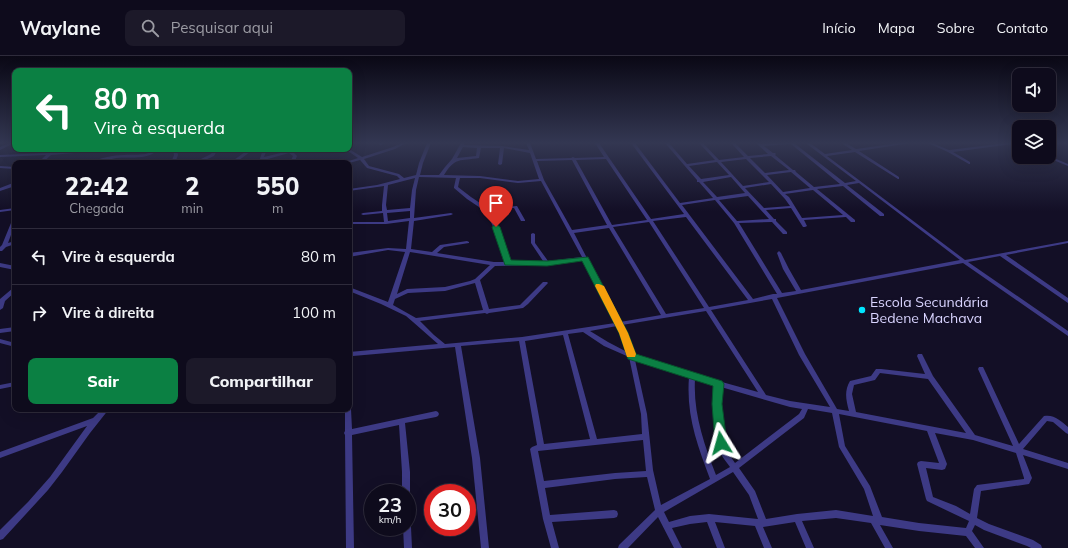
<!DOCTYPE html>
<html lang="pt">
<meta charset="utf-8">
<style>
:root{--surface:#0e0b1c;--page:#1c1929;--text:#f1f3f6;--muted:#9b9ba3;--line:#2e2b3b;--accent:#0b8043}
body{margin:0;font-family:Mulish,sans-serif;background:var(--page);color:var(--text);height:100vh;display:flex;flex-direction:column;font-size:15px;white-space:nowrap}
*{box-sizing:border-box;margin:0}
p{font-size:13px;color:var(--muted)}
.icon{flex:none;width:22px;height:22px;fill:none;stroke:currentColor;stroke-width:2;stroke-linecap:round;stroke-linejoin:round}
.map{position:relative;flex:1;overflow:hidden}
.sheet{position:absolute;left:12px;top:104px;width:340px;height:252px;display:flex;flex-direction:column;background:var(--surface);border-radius:8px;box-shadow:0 4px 16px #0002,0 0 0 1px var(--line)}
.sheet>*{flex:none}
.banner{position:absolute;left:12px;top:12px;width:340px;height:84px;border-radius:8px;box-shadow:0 4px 16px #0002,0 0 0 1px var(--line);background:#0b8043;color:#fff;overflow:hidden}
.controls{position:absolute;left:1012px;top:12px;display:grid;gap:8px}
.controls a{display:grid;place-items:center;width:44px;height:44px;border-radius:8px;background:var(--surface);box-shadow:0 4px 16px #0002,0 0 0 1px var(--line);font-size:20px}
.speed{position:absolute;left:364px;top:428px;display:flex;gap:8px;font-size:20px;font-weight:700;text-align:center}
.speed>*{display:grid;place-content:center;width:52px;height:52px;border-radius:50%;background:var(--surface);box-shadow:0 4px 16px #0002,0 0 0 1px var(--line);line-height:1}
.speed small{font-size:10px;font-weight:400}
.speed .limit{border:6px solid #d22;background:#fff;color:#111}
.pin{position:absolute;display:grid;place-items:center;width:34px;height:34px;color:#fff;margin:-41px -17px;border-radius:50% 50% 50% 0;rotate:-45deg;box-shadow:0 0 4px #0007}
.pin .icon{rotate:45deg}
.me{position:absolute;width:44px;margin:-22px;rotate:352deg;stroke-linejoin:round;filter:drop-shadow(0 0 3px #0008)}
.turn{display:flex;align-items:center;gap:14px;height:84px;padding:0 16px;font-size:18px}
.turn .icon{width:52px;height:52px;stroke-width:2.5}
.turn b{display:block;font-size:28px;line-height:34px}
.eta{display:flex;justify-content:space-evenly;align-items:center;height:68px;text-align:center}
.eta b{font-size:24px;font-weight:800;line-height:28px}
.cta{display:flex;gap:8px;margin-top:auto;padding:8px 16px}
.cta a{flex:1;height:46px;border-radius:8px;background:var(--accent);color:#fff;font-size:16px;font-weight:800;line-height:46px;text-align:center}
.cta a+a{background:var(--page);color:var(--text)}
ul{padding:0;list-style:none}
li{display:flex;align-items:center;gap:12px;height:56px;padding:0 16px;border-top:1px solid var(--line)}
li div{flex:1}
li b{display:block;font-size:15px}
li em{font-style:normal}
header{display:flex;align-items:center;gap:24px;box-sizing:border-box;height:56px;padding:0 20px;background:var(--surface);border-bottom:1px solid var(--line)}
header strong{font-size:19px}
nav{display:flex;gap:22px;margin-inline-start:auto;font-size:14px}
.search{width:280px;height:36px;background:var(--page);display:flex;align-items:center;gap:10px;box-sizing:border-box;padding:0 14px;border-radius:8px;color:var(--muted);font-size:15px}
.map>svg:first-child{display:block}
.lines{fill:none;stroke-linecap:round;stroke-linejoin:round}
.minor{fill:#3d3a85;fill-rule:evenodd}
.route{fill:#0b8043;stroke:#07532c}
.slow{fill:#f59e0b}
.poi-dot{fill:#00e5ff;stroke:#130f26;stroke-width:1.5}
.labels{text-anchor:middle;stroke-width:4;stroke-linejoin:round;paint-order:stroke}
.poi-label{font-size:14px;fill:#d9d4ff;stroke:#130f26;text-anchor:start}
</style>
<header>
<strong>Waylane</strong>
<div class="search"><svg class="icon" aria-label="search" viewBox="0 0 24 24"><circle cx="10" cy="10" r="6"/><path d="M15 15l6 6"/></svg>Pesquisar aqui</div>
<nav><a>Início</a><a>Mapa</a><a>Sobre</a><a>Contato</a></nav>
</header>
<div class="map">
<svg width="1068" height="492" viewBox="0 0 1068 492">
<rect width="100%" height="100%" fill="#130f26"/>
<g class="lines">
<g class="minor">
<polygon points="10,87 14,87 0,94 0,91"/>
<polygon points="379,87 383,87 383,88 380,89"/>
<path d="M402,87H406L395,93L364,103L369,110L399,118L404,122L416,119L419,107L427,87H431L423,107L420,119H439L445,111L452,103L461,87H465L464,89L502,90L529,94L526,87H530L536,103L571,102L573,101L575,102L604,101L595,87H599L651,163L684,158L631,87H635L680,147L713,142L699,126H697V124L665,87H669L687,108L715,104L699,87H703L719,104L744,101L731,87H735L748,100L768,98L757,88L756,87H760L761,88L790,87L789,88H788L764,90L773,97H775L776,98L775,99L793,114H795L796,116L814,131L840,128L791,88L790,87H794L845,127L856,125L807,88L806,87H810L825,98L852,94L843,88L842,87H846L856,93L899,87H906L905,88H904L859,95L899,121V123H898L855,96L827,100L965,204L1068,185V187L1006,199L1068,242V247L1000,200L968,206L1068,275V280L963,207L777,242L805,298L837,353L849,355C846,344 844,335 850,325L871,320L876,313H881L925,318L917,300L918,298H922L933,320L975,379L1013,390L978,313L979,311H983L984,313L1019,388L1044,360C1054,358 1061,365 1068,371V378L1066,377L1053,366L1047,365L1023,393L1068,407V413L1023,399L1032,422L1029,428L981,435L977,462L989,468L1033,484L1041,489L1042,492H1031L1027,490L984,474L975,469L972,475L984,492H975L966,480L919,475L880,469L893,492H885L871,467L836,462L802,465L814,492H806L795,466L763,471L772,492H764L755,470L715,466L725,492H717L707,466L690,468L672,472L682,492H674L658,461L628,492H618L619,489L655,454L647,421L615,423L545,432L550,459L614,454L617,455L618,458L617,461L614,462L552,466L559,492H551L543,463L530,393L532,391L537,389L519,285L461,290L480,402L489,492H481L472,402L455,291L353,300L352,318L351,320H349V296L438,288L413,266L406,260L381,248L349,235V231L388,246L405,196L388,194L349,201V197L388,192L406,193L409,165L386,168H349V166H384L383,157L363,159L361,158L363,157L382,155V149L384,130L349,135V133L377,129L400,123L397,120L367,112L360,104L349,107H343L358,102L345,93H349L362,101L393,91ZM463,91L477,92L476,100L457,102ZM481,92H500L498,108L500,109L502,108L504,92L530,97L539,123L518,125L480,120L444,119C455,101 460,105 479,102ZM771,100L789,114L765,117L750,102ZM606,103L647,164L612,169L576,104ZM746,103L769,126L743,130L721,106ZM572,104L607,169L572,174L544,124L537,105ZM717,106L729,119L701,123L689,110ZM791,116L810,132L783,136L767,119ZM419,121L456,122L454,131V132L467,143L479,151L488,160L499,183L505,206H494L437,197L444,191L469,187V186L467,185L440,189L432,196L411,193L414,165L451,159L453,158L451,157L414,162L416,134ZM731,121L745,137L717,141L703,126ZM415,122L412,134L410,152L387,154L386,149L388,129ZM460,122H480L518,127L541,125L582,201L548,205L535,187V178L533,177L531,178V187L543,205L510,206C505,189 500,168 488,155L514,152L521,165H525V164L517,150L486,153L483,149L471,141L458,131ZM859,127L960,204L801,234L789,213L781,197L779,195L777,197L783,213L796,235L782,237L739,167L772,166L783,178H787V176L776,165V163H774L766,154L791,152L803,171H805L807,170L804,164L846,161L851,166H855V164L817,133L843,130L880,160H884V158L847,129ZM771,128L785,143L790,150L764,152L745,132ZM813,134L843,159L802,162L789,141L785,138ZM748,140L769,163L737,165L719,144ZM715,144L734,167L777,238H773L753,243L682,149ZM410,155V162L388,165L387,157ZM686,161L748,244L709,251L653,165ZM649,166L704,252L666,258L613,171ZM609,172L661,259L620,266L574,177ZM410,196L490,209L475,223L470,225L445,231L407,233L397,238ZM583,204L615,267L522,281L445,288L434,279L420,265L485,257L487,258L489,257L523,252L528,248L548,227L547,226H543L520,249L489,253L480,224L495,210L547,209ZM475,227L483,254L416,262L393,249L395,243L408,237L445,235ZM772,243L799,299L830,351L790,345L766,339L711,254ZM706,255L758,336L693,318L634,299L632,289L622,269ZM617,270L626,289L627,296L608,286L590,275ZM583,276L604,290L629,301L641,358L642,378L597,383L568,278ZM563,279L590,383L544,388L525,285ZM635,304L689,321C686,359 697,388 710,423L661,449L653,414L647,358ZM880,317L928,323L966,377L856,356L852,338L854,329L875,324ZM695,323L715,329C715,348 713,380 721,398C723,402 727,407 730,411L716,419C704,388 693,357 695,323ZM721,331L790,351L802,353L799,358L735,407C733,404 730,400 728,397C720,382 721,348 721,331ZM808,353L832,357L839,391L864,433L873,460L836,454L797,458L766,463L755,435L739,412L804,362ZM839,358L927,375L939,407L921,405L918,406L917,408L926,443L927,445L950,456L969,465L966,472L919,467L882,461L870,430L845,390ZM935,377L973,384L1016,397L1024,422V423L977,429L974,433L970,458L956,450L933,441L926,412L942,414L945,413L947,408ZM643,384L646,415L615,417L544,425L538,395ZM733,416L749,439L758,463L709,458L690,460L669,466L664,456Z"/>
<polygon points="928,87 932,87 949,94 1006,87 1014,87 1012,88 953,96 970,106 970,108 969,108 948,96"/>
<polygon points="1015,87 1019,87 1019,88 1016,88"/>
<polygon points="54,93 58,93 54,96 95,93 111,93 109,94 51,99 42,107 38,107 46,99 0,101 0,99 49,97"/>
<path d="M155,93H159C147,105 130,100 116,102C107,104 99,107 90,107C99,102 113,99 124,99C135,98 146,101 155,93Z"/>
<polygon points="173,93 177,93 178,99 175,107 171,107 174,99"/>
<polygon points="214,93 218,93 214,100 198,107 193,107 211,98"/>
<polygon points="249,93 254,93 235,107 230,107"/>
<polygon points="263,93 267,93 264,101 297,93 304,93 293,96 297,100 294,107 290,107 293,100 289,97 264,104 262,107 260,107 259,106"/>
<polygon points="1049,100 1068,108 1068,110 1046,101 1049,101"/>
<polygon points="0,110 15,111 15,113 0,112"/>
<polygon points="349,120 351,121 351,124 349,125"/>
<polygon points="13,127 15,127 15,130 0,135 0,132"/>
<polygon points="13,134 15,134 15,149 13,148"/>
<polygon points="15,152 15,154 0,156 0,154"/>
<polygon points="13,156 15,156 15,168 8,187 15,185 15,188 6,191 2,195 0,195 0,191 2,189 11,167"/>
<polygon points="0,207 15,210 15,214 0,211"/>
<polygon points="15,231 15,236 5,245 3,252 0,254 0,243 13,232"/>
<polygon points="15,271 15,275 0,277 0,273"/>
<polygon points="0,283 15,287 15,291 0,287"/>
<polygon points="15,326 15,330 0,333 0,329"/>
<polygon points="349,351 351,353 352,373 436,355 438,356 439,358 438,360 436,361 405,367 410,416 410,437 409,439 407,440 407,437 402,437 402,416 399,369 352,379 354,492 346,492 345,379 344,377 345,375 345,353 349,353"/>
<polygon points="102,353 109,353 90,377 62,416 48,434 3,483 0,484 0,474 28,446 50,421 87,370 0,402 0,396 93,362"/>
<polygon points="407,467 410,468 411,471 412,492 404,492 403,471 407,471"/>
</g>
</g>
<linearGradient id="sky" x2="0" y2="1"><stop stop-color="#0a0815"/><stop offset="0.56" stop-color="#333752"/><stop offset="1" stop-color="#333752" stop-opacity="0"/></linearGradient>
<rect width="1068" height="155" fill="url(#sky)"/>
<polygon class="route" points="496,168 500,171 511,204 547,205 588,201 628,277 636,298 722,325 724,328 722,348 727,387 725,391 721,392 717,391 715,387 712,348 713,330 628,303 619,277 582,205 547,210 505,209 492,171"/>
<polygon class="slow" points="596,228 599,228 604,230 628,277 636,298 635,301 627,301 619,277 595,230"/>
<circle class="poi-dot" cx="862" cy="254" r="4"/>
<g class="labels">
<g class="poi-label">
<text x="870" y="251">Escola Secundária<tspan x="870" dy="16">Bedene Machava</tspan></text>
</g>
</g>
</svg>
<div class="controls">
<a><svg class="icon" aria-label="sound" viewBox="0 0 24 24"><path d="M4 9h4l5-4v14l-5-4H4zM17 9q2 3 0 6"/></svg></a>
<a><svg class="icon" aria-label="layers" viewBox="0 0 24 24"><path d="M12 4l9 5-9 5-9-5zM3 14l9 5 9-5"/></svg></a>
</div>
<div class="speed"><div>23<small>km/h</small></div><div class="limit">30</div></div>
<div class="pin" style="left:496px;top:171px;background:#d93025"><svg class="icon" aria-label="arrive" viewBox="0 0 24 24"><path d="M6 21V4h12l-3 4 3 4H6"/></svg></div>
<svg class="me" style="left:721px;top:387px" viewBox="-20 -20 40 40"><path d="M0-17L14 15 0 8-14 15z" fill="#0b8043" stroke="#fff" stroke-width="4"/></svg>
<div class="banner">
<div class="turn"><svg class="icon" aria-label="left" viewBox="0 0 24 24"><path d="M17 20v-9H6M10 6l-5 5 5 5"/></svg><div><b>80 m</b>Vire à esquerda</div></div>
</div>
<section class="sheet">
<div class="eta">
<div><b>22:42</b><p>Chegada</p></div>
<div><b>2</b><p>min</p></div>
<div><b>550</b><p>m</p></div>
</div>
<ul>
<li><svg class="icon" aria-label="left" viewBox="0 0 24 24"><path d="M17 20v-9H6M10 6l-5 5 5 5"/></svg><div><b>Vire à esquerda</b></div><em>80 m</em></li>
<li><svg class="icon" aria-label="right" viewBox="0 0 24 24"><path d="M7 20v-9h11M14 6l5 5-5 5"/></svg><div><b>Vire à direita</b></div><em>100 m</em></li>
</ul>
<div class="cta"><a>Sair</a><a>Compartilhar</a></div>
</section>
</div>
